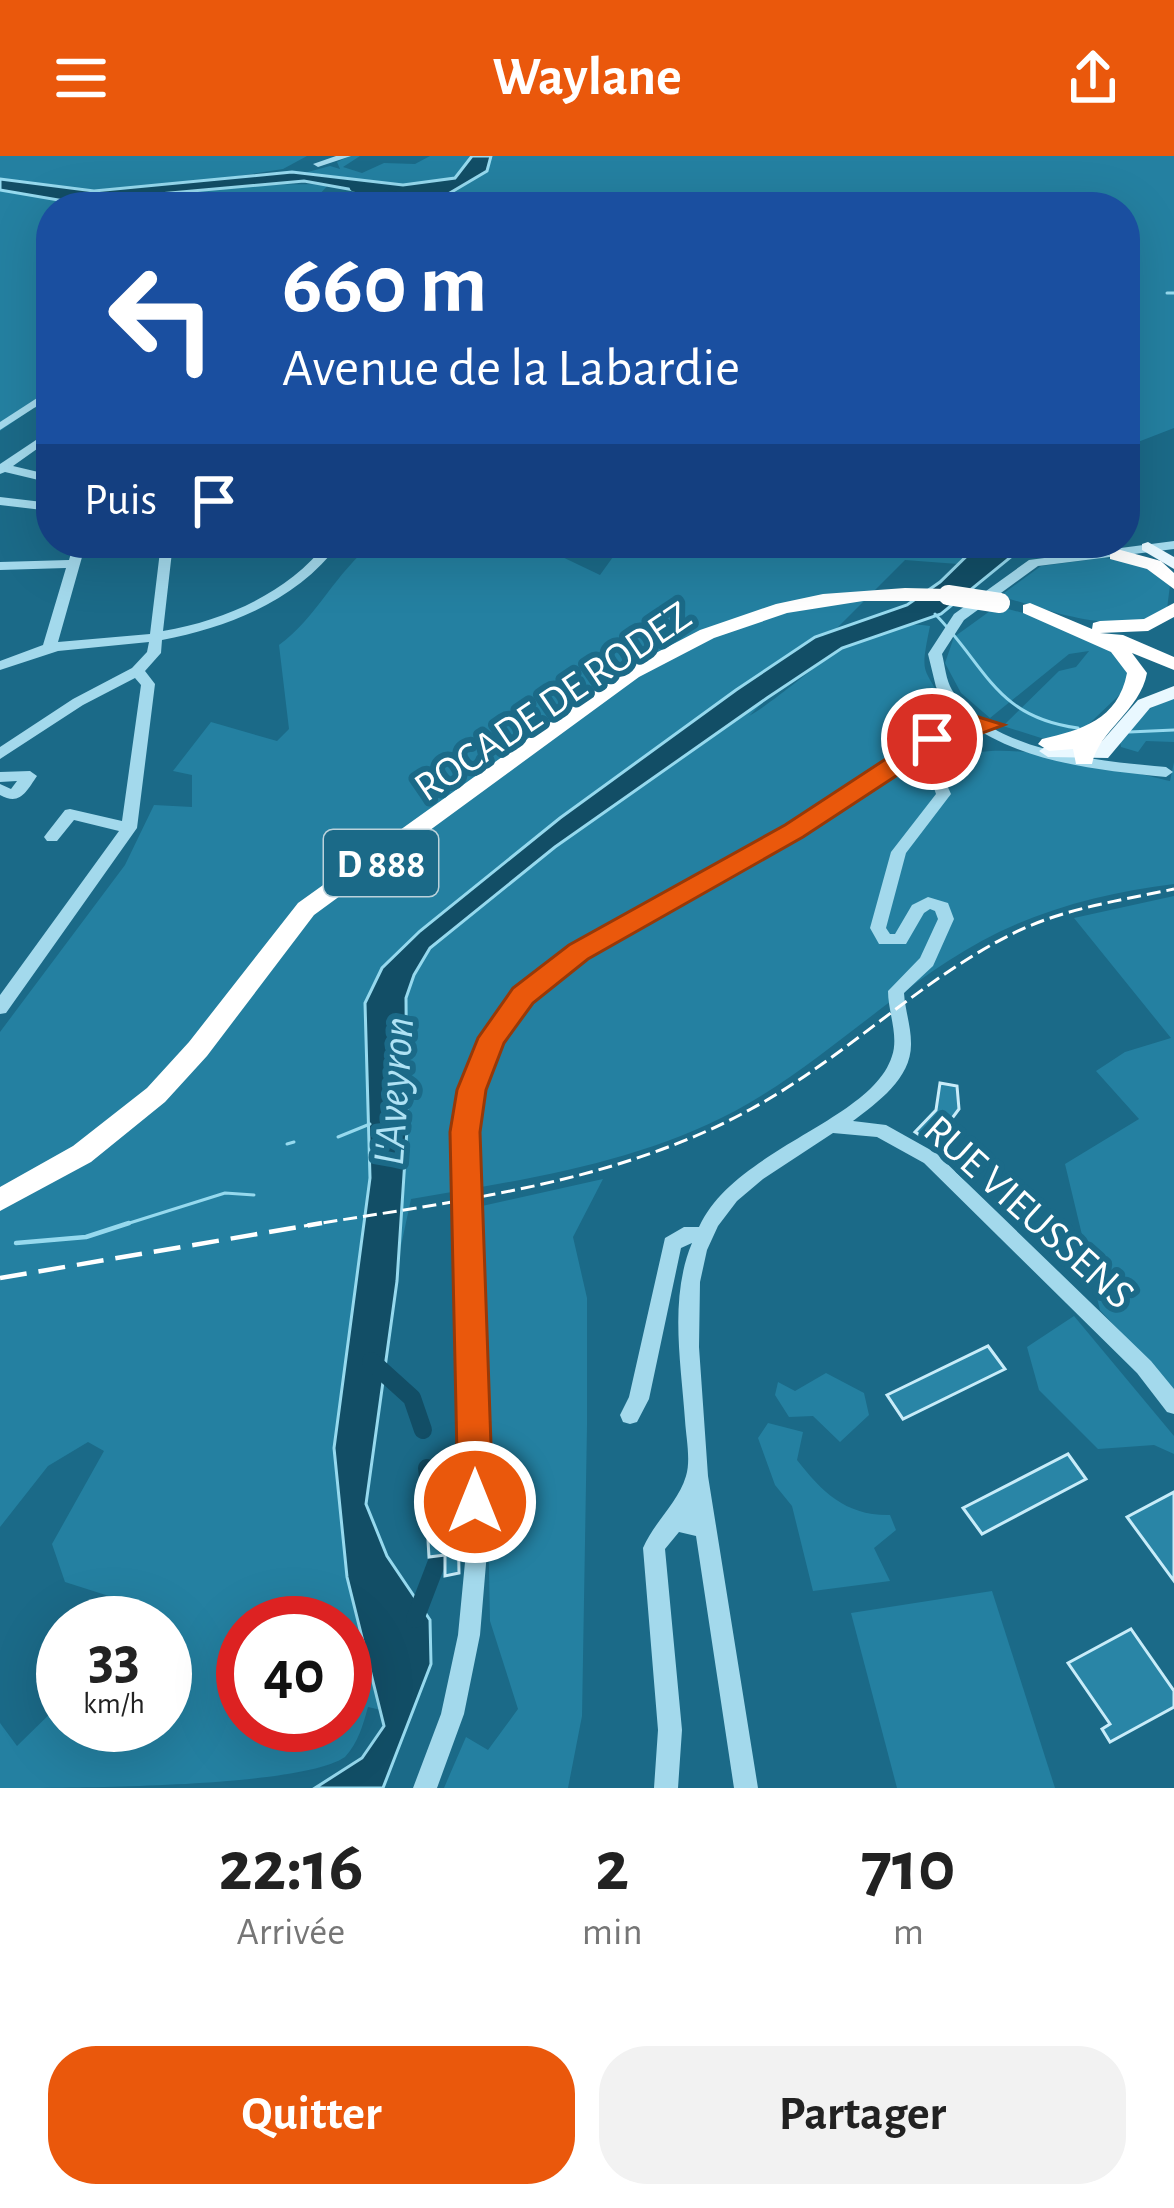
<!DOCTYPE html>
<html lang="fr">
<meta charset="utf-8">
<style>
:root{--surface:#fff;--page:#f2f2f2;--text:#222;--muted:#767676;--accent:#ea580c}
body{margin:0;font-family:"Alegreya Sans",sans-serif;background:var(--page);color:var(--text);height:100vh;display:flex;flex-direction:column;font-size:45px;white-space:nowrap}
*{box-sizing:border-box;margin:0}
p{font-size:39px;color:var(--muted)}
.icon{flex:none;width:66px;height:66px;fill:none;stroke:currentColor;stroke-width:2;stroke-linecap:round;stroke-linejoin:round}
.map{position:relative;height:1632px;overflow:hidden}
.details{display:flex;flex-direction:column;background:var(--surface);flex:1}
.details>*{flex:none}
.banner{position:absolute;left:36px;top:36px;width:1104px;height:366px;border-radius:48px;box-shadow:0 12px 48px #0002;background:#1a4fa0;color:#fff;overflow:hidden}
.speed{position:absolute;left:36px;top:1440px;display:flex;gap:24px;font-size:60px;font-weight:700;text-align:center}
.speed>*{display:grid;place-content:center;width:156px;height:156px;border-radius:50%;background:var(--surface);box-shadow:0 12px 48px #0002;line-height:1}
.speed small{font-size:30px;font-weight:400}
.speed .limit{border:18px solid #d22;background:#fff;color:#111}
.pin{position:absolute;display:grid;place-items:center;width:102px;height:102px;color:#fff;margin:-51px;border:6px solid #fff;border-radius:50%;box-shadow:0 3px 12px #0007}
.me{position:absolute;width:132px;margin:-66px;rotate:0deg;stroke-linejoin:round;filter:drop-shadow(0 0 9px #0008)}
.turn{display:flex;align-items:center;gap:42px;height:252px;padding:0 48px;font-size:54px}
.turn .icon{width:156px;height:156px;stroke-width:2.5}
.turn b{display:block;font-size:84px;line-height:102px}
.then{display:flex;align-items:center;height:114px;padding:0 48px;background:#0003;gap:24px;font-size:45px}
.eta{display:flex;justify-content:space-evenly;align-items:center;height:204px;text-align:center}
.eta b{font-size:72px;font-weight:600;line-height:84px}
.action{display:flex;gap:24px;margin-top:auto;padding:24px 48px}
.action a{flex:1;height:138px;border-radius:48px;background:var(--accent);color:#fff;font-size:48px;font-weight:600;line-height:138px;text-align:center}
.action a+a{background:var(--page);color:var(--text)}
header{display:flex;justify-content:space-between;align-items:center;height:156px;padding:0 48px;background:var(--accent);color:#fff;font-size:54px;font-weight:600}
.map>svg:first-child{display:block}
.green{fill:#2480a1;fill-rule:evenodd}
.water{fill:#124e66;stroke:#96d9ee;stroke-width:3}
.lines{fill:none;stroke-linecap:round;stroke-linejoin:round}
.stream-far1{stroke:#96d9ee;stroke-width:3}
.stream{stroke:#96d9ee;stroke-width:4.5}
.canal-far1{stroke:#124e66;stroke-width:9}
.canal{stroke:#124e66;stroke-width:18}
.building{fill:#2985a6;stroke:#c8ecf9;stroke-width:3}
.minor{fill:#a3d9ec;fill-rule:evenodd}
.major{fill:#e9f8ff;fill-rule:evenodd}
.highway{fill:#fff;fill-rule:evenodd}
.rail-far1{stroke:#fff;stroke-width:3;stroke-dasharray:14 6;stroke-linecap:butt}
.rail{stroke:#fff;stroke-width:4.5;stroke-dasharray:27 12;stroke-linecap:butt}
.highway-bridge{stroke:#fff;stroke-width:20}
.route{fill:#ea580c;stroke:#983908;stroke-width:3}
.labels{text-anchor:middle;stroke-width:12;stroke-linejoin:round;paint-order:stroke}
.shield{fill:#1b6a88;stroke:#bbd2db;stroke-width:3}
.shield-label{font-size:39px;font-weight:bold;fill:#fff}
.street-label{font-size:42px;fill:#fff;stroke:#1b6a88}
.water-label{font-size:45px;font-style:italic;fill:#afe2f4;stroke:#1b6a88}
</style>
<header><svg class="icon" aria-label="menu" viewBox="0 0 24 24"><path d="M4 6h16M4 12h16M4 18h16"/></svg>Waylane<svg class="icon" aria-label="share" viewBox="0 0 24 24"><path d="M12 15V3M7 8l5-5 5 5M5 13v7h14v-7"/></svg></header>
<div class="map">
<svg width="1174" height="1632" viewBox="0 0 1174 1632">
<rect width="100%" height="100%" fill="#1b6a88"/>
<g class="green">
<polygon points="0,0 307,0 283,13 75,46 242,29 329,28 308,51 51,51 51,251 33,252 0,275"/>
<polygon points="350,0 360,0 343,11 362,17 384,7 415,8 430,0 1174,0 1174,272 1125,291 1125,51 409,51 432,50 441,42 397,44 304,17 330,10 340,13 337,6"/>
<path d="M374,387H533L600,419L623,387H980L958,408L905,404L749,560C804,528 857,459 930,470C919,524 924,507 947,555L941,566L923,576L958,603C999,579 1122,614 1170,625L1174,606V728C1115,735 1053,750 999,776C903,823 829,904 735,955C635,1008 522,1024 411,1043L343,1362L394,1557L368,1551C363,1569 358,1587 345,1601C300,1632 69,1632 0,1632V1567L17,1590L63,1545V1569H165V1467H123L112,1441L65,1426L52,1388L104,1295L88,1286L48,1310L0,1371V876L125,709L154,649L192,651V619L173,615L211,566L277,585L289,573L279,489C317,462 335,416 374,387ZM243,1467H345V1569H243Z"/>
<path d="M1103,402L1136,405L1170,429L1167,453C1121,483 1051,455 1000,440L1041,410Z"/>
<polygon points="997,450 1038,461 1115,495 1134,525 1072,584 1041,582 1003,570 1059,515 1076,511 1089,495 1069,498 990,562 961,537 945,507 954,481"/>
<polygon points="1174,541 1174,586 1146,585 1138,596 1121,591 1120,584 1149,553"/>
<polygon points="1174,740 1174,1235 1100,1154 1065,1008 1139,963 1096,915 1125,896 1171,882 1074,762"/>
<polygon points="603,1023 573,1081 587,1142 587,1269 582,1560 568,1632 444,1632 466,1581 488,1594 518,1553 490,1465 482,1050"/>
<polygon points="1074,1160 1174,1280 1174,1298 1154,1289 1098,1293 1039,1234 1027,1191"/>
<polygon points="826,1217 864,1237 869,1259 840,1286 813,1260 789,1261 775,1239 778,1226 795,1235"/>
<path d="M768,1267L803,1276L797,1304C822,1336 846,1360 890,1359L896,1374L874,1392L890,1425L813,1435L792,1350L775,1329L758,1282Z"/>
<polygon points="992,1435 1055,1632 897,1632 851,1457"/>
</g>
<g class="water">
<polygon points="472,0 491,0 487,15 443,41 404,43 304,25 70,46 0,34 0,23 94,35 292,16 403,29 455,22"/>
<polygon points="980,387 1028,387 941,458 842,492 767,542 555,691 430,792 414,819 406,842 407,973 397,1125 366,1348 387,1400 430,1464 431,1508 383,1632 315,1632 362,1602 384,1570 347,1421 334,1292 370,1022 365,847 382,812 420,775 560,662 736,534 815,481 907,449 940,426"/>
</g>
<g class="lines">
<g class="stream-far1">
<polyline points="1167,137 1174,137"/>
<path d="M935,458C987,511 995,561 1078,572"/>
<polyline points="1129,576 1174,574"/>
<polyline points="338,981 370,968"/>
<polyline points="287,988 294,986"/>
<polyline points="120,1070 225,1037 254,1039"/>
</g>
<polyline class="stream" points="16,1087 86,1081 129,1067"/>
<polyline class="canal-far1" points="354,31 403,42"/>
<g class="canal">
<polyline points="371,1205 412,1242 423,1274"/>
<polyline points="415,1463 438,1403 427,1312"/>
</g>
</g>
<g class="building">
<polygon points="940,927 957,930 959,953 933,988 915,976 936,954"/>
<polygon points="988,1190 1005,1213 903,1263 887,1239"/>
<polygon points="1068,1298 1086,1323 982,1378 963,1352"/>
<polygon points="1174,1336 1174,1425 1127,1361"/>
<polygon points="458,1364 459,1417 445,1420 445,1399 429,1401 427,1367"/>
<polygon points="1131,1473 1174,1535 1174,1551 1110,1586 1102,1573 1110,1568 1068,1507"/>
</g>
<g class="lines">
<g class="minor">
<polygon points="336,0 351,0 318,11 313,8"/>
<polygon points="376,40 379,41 379,45 364,51 350,51"/>
<polygon points="51,233 51,241 0,274 0,266"/>
<polygon points="51,274 51,283 13,310 51,319 51,327 5,316 0,318 0,308"/>
<polygon points="0,341 51,347 51,355 0,349"/>
<path d="M1174,385V393L1038,410L964,464L942,498C945,510 946,524 952,534C990,597 1100,605 1166,611L1173,616L1166,621C1098,614 1024,607 966,566L920,597L942,618L951,638L906,697L886,772L890,778H895L912,749L928,741L948,747L954,763L933,810L904,837C905,854 911,870 911,887C912,922 878,946 853,965L886,969L936,997L1151,1205L1174,1233V1258L1167,1256L1137,1217L924,1007L877,981L833,977L763,1023L737,1045L718,1070L707,1094L700,1126L699,1191L708,1320L758,1632H734L696,1380L679,1376L665,1393L682,1574L678,1632H654L658,1574L643,1392C654,1366 678,1347 686,1320C691,1304 686,1281 685,1264C681,1206 669,1142 692,1087L681,1092L649,1243L637,1266L630,1268L623,1266L620,1259L629,1241L665,1082L684,1071H699C735,992 872,965 892,900C899,880 888,856 888,835L920,802L938,763L935,755L930,753L924,757L906,788H879L870,772L891,696L936,638L931,623L910,604L799,679L552,823L517,858L500,884L480,934L474,976L475,1055L488,1310L487,1396L480,1479L464,1558L437,1632H413L441,1558L458,1479L466,1396L467,1310L456,1055V976L462,934L483,882L505,848L540,815L789,671L957,559L936,531L928,498L954,458L1029,404Z"/>
<path d="M74,387H86L58,486L150,478L161,387H173L163,475C226,464 287,437 327,387H340C297,444 231,471 162,484L161,497L145,515L155,528L137,672L6,857L0,858V839L119,675L74,664L57,685H47L44,681L47,677L65,654L70,653L122,665L141,529L135,522L83,549L0,603V591L73,543L132,512L147,496L149,486L58,495L0,514V505L43,489L66,412L0,414V406L69,404Z"/>
<path d="M30,615L37,620C26,636 20,650 0,639V628L11,633L17,625L0,626V616Z"/>
</g>
<g class="major">
<polygon points="1148,386 1174,401 1174,413 1142,394 1142,388"/>
<polygon points="1174,530 1174,543 1150,552 1108,602 1048,601 1039,595 1048,589 1096,592 1138,544"/>
</g>
<g class="highway">
<polygon points="1117,393 1161,405 1174,417 1174,433 1147,413 1110,403 1110,395"/>
<polygon points="905,432 948,433 958,439 948,445 863,445 787,457 714,482 639,521 314,759 207,900 165,946 91,1006 0,1055 0,1031 73,990 147,932 189,886 298,747 625,513 700,474 776,448 823,438"/>
<path d="M1030,447L1092,473L1093,467L1100,465L1144,463L1174,447V461L1148,475L1100,477L1123,479L1174,501V514L1132,497L1147,517C1140,555 1099,574 1092,608H1076L1073,593L1049,595L1038,588L1042,583C1081,574 1118,564 1127,517L1111,496L1023,457V449Z"/>
</g>
<path class="rail-far1" d="M304,1070C454,1045 615,1028 751,953C842,904 916,827 1008,780C1059,753 1118,745 1174,733"/>
<polyline class="rail" points="0,1122 322,1067"/>
<polyline class="highway-bridge" points="948,439 1000,447"/>
</g>
<polygon class="route" points="959,555 1004,569 934,595 803,681 588,803 533,847 504,887 486,934 480,976 493,1346 488,1358 475,1363 463,1358 458,1346 450,976 457,934 478,882 513,832 569,789 785,669"/>
<g class="labels">
<rect class="shield" x="324" y="674" width="114" height="66" rx="9"/>
<g class="shield-label">
<text x="381" y="721">D 888</text>
</g>
<g class="street-label">
<text transform="translate(552 544) rotate(-34)" y="15">ROCADE DE RODEZ</text>
<text transform="translate(1030 1055) rotate(42)" y="15">RUE VIEUSSENS</text>
</g>
<g class="water-label">
<text transform="translate(392 935) rotate(-86)" y="16">L'Aveyron</text>
</g>
</g>
</svg>
<div class="speed"><div>33<small>km/h</small></div><div class="limit">40</div></div>
<div class="pin" style="left:932px;top:583px;background:#d93025"><svg class="icon" aria-label="arrive" viewBox="0 0 24 24"><path d="M6 21V4h12l-3 4 3 4H6"/></svg></div>
<svg class="me" style="left:475px;top:1346px" viewBox="-20 -20 40 40"><circle r="17" fill="#ea580c" stroke="#fff" stroke-width="3"/><path d="M0-11L8 9 0 5-8 9z" fill="#fff"/></svg>
<div class="banner">
<div class="turn"><svg class="icon" aria-label="left" viewBox="0 0 24 24"><path d="M17 20v-9H6M10 6l-5 5 5 5"/></svg><div><b>660 m</b>Avenue de la Labardie</div></div>
<div class="then">Puis<svg class="icon" aria-label="arrive" viewBox="0 0 24 24"><path d="M6 21V4h12l-3 4 3 4H6"/></svg></div>
</div>
</div>
<section class="details">
<div class="eta">
<div><b>22:16</b><p>Arrivée</p></div>
<div><b>2</b><p>min</p></div>
<div><b>710</b><p>m</p></div>
</div>
<div class="action"><a>Quitter</a><a>Partager</a></div>
</section>
